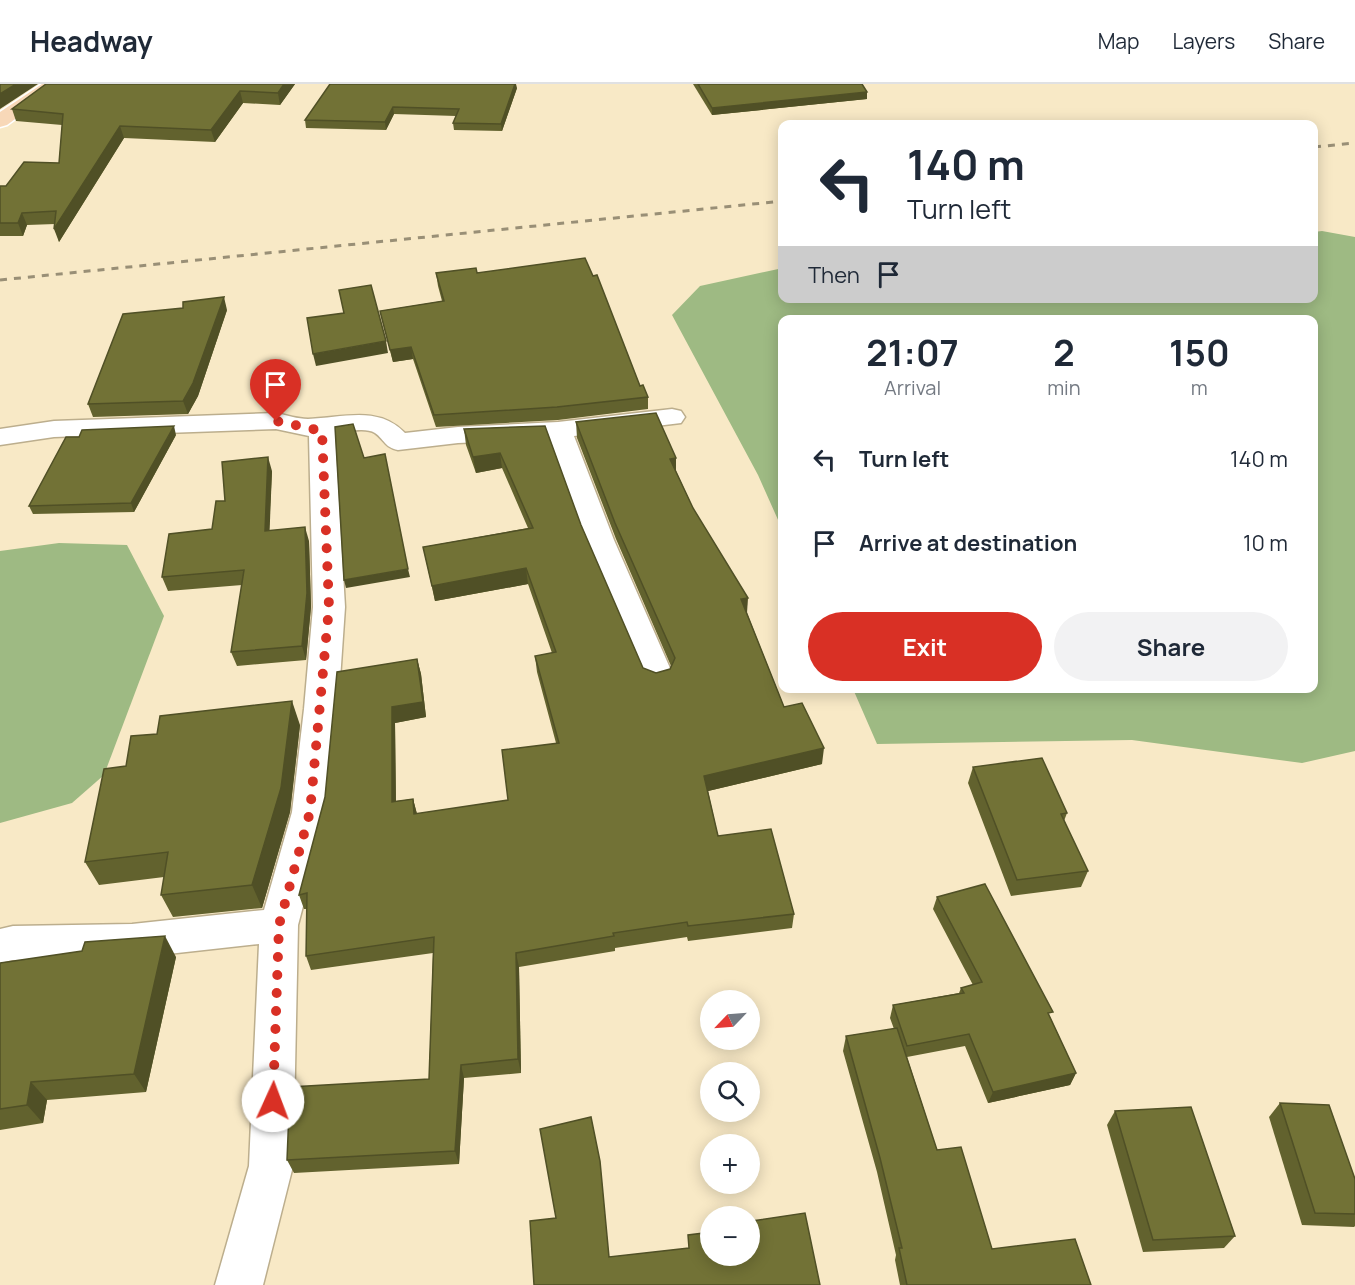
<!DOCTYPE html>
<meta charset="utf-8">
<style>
:root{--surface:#fff;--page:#f2f2f3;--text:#1f2937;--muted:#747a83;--line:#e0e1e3;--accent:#d93025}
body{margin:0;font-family:Manrope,sans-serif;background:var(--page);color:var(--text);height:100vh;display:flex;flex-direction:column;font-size:22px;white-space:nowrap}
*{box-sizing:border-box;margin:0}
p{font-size:20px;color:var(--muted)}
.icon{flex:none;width:33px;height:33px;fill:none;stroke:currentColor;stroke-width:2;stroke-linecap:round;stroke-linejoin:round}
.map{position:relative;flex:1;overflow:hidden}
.side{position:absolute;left:778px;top:231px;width:540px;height:378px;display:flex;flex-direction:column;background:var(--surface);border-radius:12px;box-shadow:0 3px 15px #0003}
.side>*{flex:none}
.top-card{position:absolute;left:778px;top:36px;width:540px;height:183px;border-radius:12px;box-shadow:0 3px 15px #0003;background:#fff;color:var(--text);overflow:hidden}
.needle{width:39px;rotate:245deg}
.tools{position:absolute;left:700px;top:906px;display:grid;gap:12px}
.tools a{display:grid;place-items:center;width:60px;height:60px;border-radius:50%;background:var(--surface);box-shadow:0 3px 15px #0003;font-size:30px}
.pin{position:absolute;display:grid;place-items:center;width:51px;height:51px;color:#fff;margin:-62px -26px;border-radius:50% 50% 50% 0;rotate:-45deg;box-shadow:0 0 6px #0007}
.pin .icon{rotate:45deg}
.me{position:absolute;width:66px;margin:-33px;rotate:2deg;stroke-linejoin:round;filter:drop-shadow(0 0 4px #0008)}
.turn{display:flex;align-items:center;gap:21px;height:126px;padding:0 30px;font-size:27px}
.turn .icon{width:78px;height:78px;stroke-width:2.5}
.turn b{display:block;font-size:42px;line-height:51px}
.then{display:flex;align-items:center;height:57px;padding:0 30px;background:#0003;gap:12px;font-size:22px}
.eta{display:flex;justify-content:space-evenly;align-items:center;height:102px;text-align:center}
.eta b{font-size:36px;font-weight:700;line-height:42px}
.action{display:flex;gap:12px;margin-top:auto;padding:12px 30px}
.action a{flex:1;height:69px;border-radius:36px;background:var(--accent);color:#fff;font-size:24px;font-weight:700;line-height:69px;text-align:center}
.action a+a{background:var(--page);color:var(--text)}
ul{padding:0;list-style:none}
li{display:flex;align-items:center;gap:18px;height:84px;padding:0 30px}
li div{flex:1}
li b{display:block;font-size:22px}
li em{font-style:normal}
header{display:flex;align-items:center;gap:36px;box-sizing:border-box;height:84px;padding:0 30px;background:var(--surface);border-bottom:2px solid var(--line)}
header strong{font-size:28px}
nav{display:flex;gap:33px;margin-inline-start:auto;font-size:21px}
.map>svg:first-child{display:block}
.water{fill:#9eba83}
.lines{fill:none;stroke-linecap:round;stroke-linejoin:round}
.street-casing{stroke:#bcae8d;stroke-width:3}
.primary-casing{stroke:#fff;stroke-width:3}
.street{fill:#fff;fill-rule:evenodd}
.primary{fill:#f8d8b8;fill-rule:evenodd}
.rail{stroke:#998f76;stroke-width:3;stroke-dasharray:7 7;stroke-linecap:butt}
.wall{fill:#62622e}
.shaded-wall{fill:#505026}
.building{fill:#727236;stroke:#505026;stroke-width:1.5}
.route{stroke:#d93025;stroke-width:10;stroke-dasharray:0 18}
</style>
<header>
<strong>Headway</strong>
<nav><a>Map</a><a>Layers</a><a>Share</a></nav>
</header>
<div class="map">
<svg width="1355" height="1201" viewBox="0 0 1355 1201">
<rect width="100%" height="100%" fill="#f8e9c6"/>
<g class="water">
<polygon points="1322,147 1355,153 1355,667 1302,679 1132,656 877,660 853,605 1314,604 1314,236 783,236 783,447 758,391 672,231 700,202 783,184 783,214 1314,214 1314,148"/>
<polygon points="59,459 127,461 164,532 104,691 72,719 0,739 0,467"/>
</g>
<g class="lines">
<g class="street-casing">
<path id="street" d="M672,325L681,327L685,333L681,339L574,352L614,456L673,591L669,599L657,603L645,599L641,591L584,456L548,355L458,359L398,366C384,363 385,356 375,349C365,343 347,348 335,349L345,523L338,625L328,728L298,841L293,1082L263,1201H215L249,1082L259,860L132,874L13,876L0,879V845L13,842L132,840L264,826L292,728L304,625L313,523L309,352L276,345L54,353L0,361V345L54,337L276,329C286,331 298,335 308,335C343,334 378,321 405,349L458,343L558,338Z"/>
</g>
<g class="primary-casing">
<polygon id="primary" points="42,0 63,0 7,41 0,43 0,28"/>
</g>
<use href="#street" class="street"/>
<use href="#primary" class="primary"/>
<g class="rail">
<polyline points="1314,63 1355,59"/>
<polyline points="0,196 783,117"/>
</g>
</g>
<g class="wall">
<polygon points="46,0 295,0 280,21 243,19 215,58 124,54 59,158 55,140 27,141 23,152 0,152 0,102 6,102 59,79 62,41 16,37 12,25"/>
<polygon points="693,0 862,0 867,8 867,15 712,31"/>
<polygon points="517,4 502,47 454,46 453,39 456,32 394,30 386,46 306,44 305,36"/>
<polygon points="436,189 477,189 640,302 648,313 648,325 558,336 436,343 413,275 393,278 380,227 442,217 438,202"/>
<polygon points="227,226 198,312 188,330 93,333 88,320"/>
<polygon points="576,338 676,374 676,387 693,424 747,529 784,623 822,680 708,707 718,752 794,830 792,844 688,857 687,853 615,864 615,867 519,883 521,989 464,994 459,1080 294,1089 287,1076 429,995 433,869 311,886 306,872 307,825 304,825 299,811 417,575 421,590 426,633 395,639 396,717 413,715 417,730 508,716 556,659 537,588 535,572 552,569 528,500 435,517 423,463 528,444 502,384 476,389 466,361 464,345 545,342 581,441 643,584 656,589 670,585 671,582 616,455 577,354"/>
<polygon points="176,351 134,428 33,430 29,422"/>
<polygon points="272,387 269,446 309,457 311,523 306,576 237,582 231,568 242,501 168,507 162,493 212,445 225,417"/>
<polygon points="300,641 290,728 262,824 173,833 161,811 164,793 99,801 85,778 126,682"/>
<polygon points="973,683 1067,729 1064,737 1088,787 1081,803 1011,812 968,699"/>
<polygon points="937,813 1050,933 1076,989 1070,1001 988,1019 965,962 907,973 937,1066 992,1165 1091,1201 900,1201 895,1176 896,1171 877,1088 843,967 846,952 894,945 890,934 893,921 959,909 961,904 973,901 933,825"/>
<polygon points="176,873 146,1008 47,1016 43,1039 0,1046 0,879"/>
<polygon points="1280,1019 1355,1095 1355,1142 1354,1143 1302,1141 1269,1033"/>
<polygon points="1115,1027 1235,1152 1224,1164 1143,1168 1107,1041"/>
</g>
<g class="shaded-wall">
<polygon points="16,0 38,0 0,25 0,10"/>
<polygon points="284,0 295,0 280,21 278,9"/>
<polygon points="515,0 516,0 517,4 502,47 501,40"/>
<polygon points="240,7 243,19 215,58 211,46"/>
<polygon points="867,8 867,15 712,31 712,24"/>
<polygon points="393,23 394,30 386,46 385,38"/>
<polygon points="120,42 124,54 59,158 54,145"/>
<polygon points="22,129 27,141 23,152 18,139"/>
<polygon points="224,213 227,226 198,312 188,330 183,317"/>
<polygon points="386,257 388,269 316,282 313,270"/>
<polygon points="411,263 413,275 393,278 390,266"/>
<polygon points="174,342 176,351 134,428 131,419"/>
<polygon points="500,369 502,384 476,389 473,373"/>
<polygon points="268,373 272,387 269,461 265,447"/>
<polygon points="676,374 676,389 670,375"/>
<polygon points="305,443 309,457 311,523 306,576 302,562"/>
<polygon points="526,484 528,500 435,517 432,502"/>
<polygon points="408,485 410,493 346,504 344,496"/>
<polygon points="748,514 747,529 740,531 741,515"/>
<polygon points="417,575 421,590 426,633 395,639 396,733 392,718 392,623"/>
<polygon points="292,617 300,641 290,728 262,824 252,801"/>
<polygon points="824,664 822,680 704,708 704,692"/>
<polygon points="413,715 417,730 414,730"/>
<polygon points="165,852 176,873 146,1008 134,990"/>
<polygon points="516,869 519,883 521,989 518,975"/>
<polygon points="461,981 464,994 459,1080 455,1067"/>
<polygon points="1076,989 1070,1001 988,1019 993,1008"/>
<polygon points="31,998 47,1016 43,1039 27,1021"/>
</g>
<g class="building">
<polygon points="0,0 16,0 0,10"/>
<polygon points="46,0 284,0 278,9 240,7 211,46 120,42 54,145 56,127 22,129 18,139 0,139 0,102 6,102 24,78 59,79 63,30 12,25"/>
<polygon points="330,0 515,0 501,40 453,39 459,25 393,23 385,38 305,36"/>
<polygon points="698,0 862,0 867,8 712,24"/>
<polygon points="585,174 593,192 597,191 640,302 643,301 648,313 557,323 434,331 411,263 390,266 380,227 444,217 436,189 476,184 477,189"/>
<polygon points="371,201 386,257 313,270 307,234 344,229 339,206"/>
<polygon points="224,213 193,299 183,317 88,320 123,230 183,224 183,218"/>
<polygon points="656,329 676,374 670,375 693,424 748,514 741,515 784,623 802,619 824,664 704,692 718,752 771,745 794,830 688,842 687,838 613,849 614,852 516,869 518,975 461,981 455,1067 287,1076 290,1003 429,995 434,853 306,872 307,809 299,811 325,713 337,588 417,575 423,618 392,623 392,718 413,715 414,730 508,716 502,666 559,659 535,572 556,568 526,484 432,502 423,463 533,444 500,369 473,373 464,345 545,342 581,441 643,584 656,589 670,585 675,574 615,439 576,338"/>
<polygon points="353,340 364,374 385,370 408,485 344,496 335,343"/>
<polygon points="174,342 131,419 29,422 66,353 79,353 82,346"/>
<polygon points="268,373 265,447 305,443 307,509 302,562 231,568 244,486 162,493 169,450 212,445 216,417 225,417 222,378"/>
<polygon points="292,617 281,704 252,801 161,811 168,768 85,778 104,685 126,682 131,652 157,650 160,632"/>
<polygon points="1042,674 1067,729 1061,730 1088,787 1017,796 973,683"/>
<polygon points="985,800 1053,928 1048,929 1076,989 993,1008 969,950 907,962 893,921 964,909 961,904 982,898 937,813"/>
<polygon points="165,852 134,990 31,998 27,1021 0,1025 0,879 82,867 85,858"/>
<polygon points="897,944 937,1066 961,1063 992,1165 1075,1155 1091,1201 907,1201 899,1164 902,1164 880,1074 846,952"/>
<polygon points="1280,1019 1329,1021 1355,1095 1355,1130 1315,1129"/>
<polygon points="1191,1023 1235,1152 1153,1156 1115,1027"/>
<polygon points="591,1033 600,1077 609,1173 689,1164 688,1151 711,1148 711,1172 750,1172 750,1144 753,1144 752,1137 805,1129 820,1201 534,1201 530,1137 556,1134 540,1045"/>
</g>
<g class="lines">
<polyline class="route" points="273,1017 279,841 310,728 329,523 322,347 276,337"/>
</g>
</svg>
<div class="tools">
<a><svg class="needle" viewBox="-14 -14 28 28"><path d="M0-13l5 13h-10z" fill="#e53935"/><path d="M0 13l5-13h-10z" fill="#747a83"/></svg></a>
<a><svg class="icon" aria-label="search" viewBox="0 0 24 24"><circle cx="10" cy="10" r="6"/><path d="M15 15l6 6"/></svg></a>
<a>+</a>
<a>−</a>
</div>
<div class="pin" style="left:276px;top:337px;background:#d93025"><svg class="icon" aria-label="arrive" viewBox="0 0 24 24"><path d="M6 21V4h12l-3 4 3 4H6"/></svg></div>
<svg class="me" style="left:273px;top:1017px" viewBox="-20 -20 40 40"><circle r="19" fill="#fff"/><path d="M0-13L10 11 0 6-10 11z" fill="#d93025"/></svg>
<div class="top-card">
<div class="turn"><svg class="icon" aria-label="left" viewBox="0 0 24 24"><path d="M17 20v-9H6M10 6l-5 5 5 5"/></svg><div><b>140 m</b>Turn left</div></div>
<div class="then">Then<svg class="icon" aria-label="arrive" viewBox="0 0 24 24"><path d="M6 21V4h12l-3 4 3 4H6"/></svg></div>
</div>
<section class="side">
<div class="eta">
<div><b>21:07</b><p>Arrival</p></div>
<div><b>2</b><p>min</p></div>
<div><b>150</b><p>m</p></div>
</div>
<ul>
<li><svg class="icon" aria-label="left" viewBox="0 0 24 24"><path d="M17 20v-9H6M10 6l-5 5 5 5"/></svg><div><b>Turn left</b></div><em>140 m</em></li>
<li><svg class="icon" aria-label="arrive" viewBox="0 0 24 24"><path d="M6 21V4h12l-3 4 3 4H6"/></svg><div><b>Arrive at destination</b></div><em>10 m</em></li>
</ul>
<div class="action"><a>Exit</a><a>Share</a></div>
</section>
</div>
